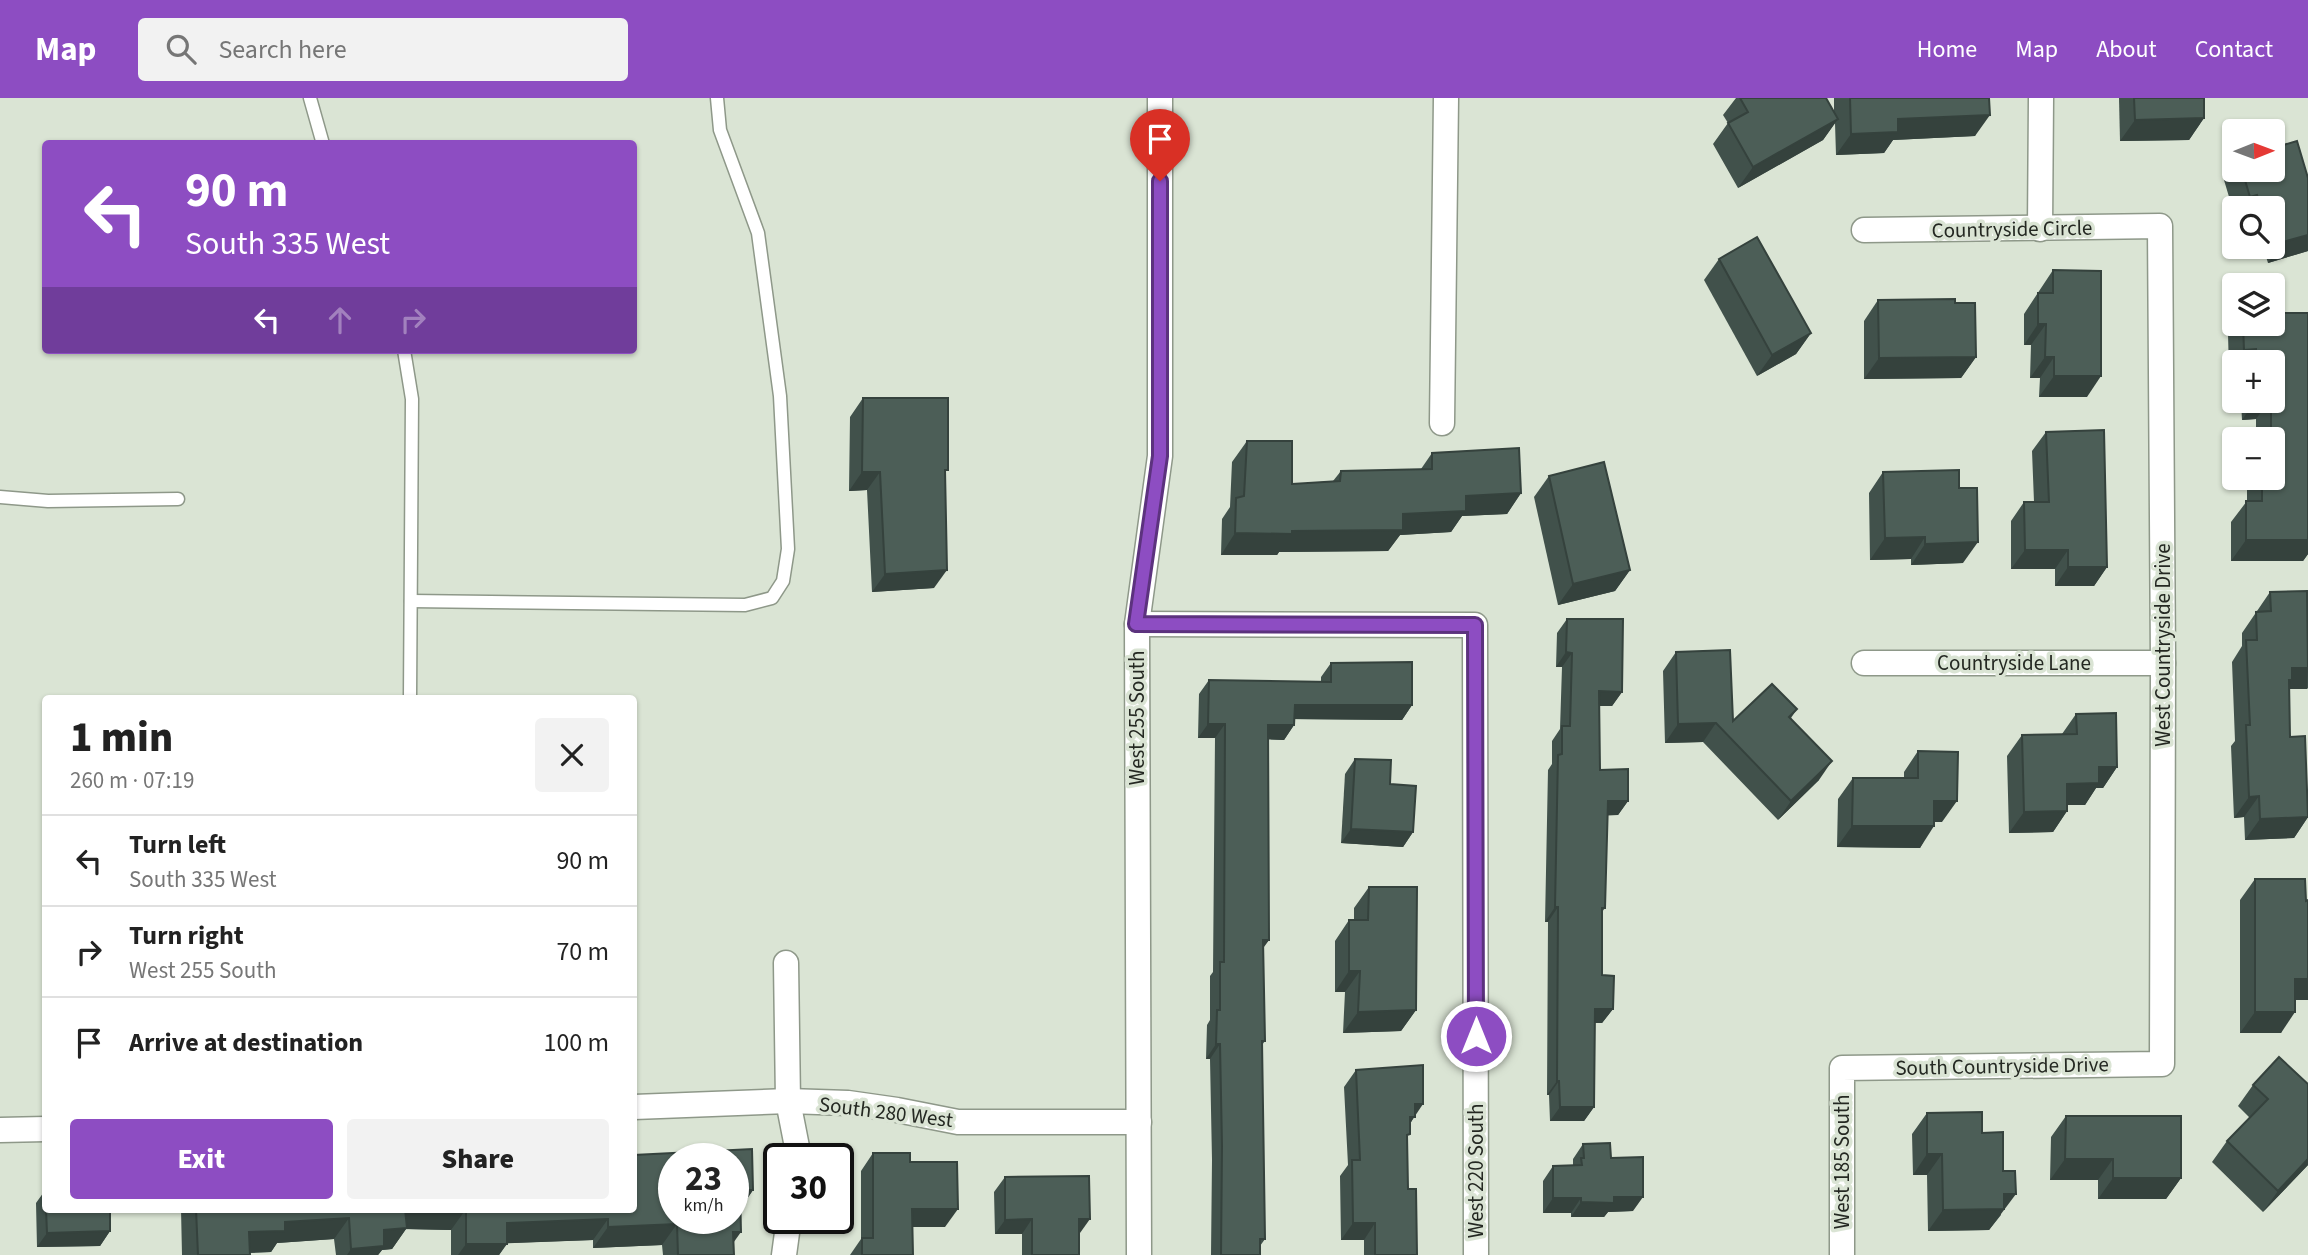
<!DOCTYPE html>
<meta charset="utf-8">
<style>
:root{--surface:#fff;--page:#f2f2f2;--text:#222;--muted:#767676;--line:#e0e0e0;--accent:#8d4dc2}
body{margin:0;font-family:"Source Sans 3",sans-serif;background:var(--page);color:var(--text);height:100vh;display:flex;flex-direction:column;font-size:26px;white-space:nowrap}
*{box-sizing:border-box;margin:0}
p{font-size:23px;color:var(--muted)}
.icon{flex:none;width:38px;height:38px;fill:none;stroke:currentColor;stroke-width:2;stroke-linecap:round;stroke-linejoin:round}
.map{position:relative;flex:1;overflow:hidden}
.drawer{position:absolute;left:42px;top:597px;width:595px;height:518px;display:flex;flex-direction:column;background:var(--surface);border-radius:7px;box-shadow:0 2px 5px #0004}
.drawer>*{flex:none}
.top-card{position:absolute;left:42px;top:42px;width:595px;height:214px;border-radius:7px;box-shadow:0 2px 5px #0004;background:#8d4dc2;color:#fff;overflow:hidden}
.needle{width:46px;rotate:89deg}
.tools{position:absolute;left:2222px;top:21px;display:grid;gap:14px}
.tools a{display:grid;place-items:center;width:63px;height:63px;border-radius:7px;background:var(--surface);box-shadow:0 2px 5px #0004;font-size:35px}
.speed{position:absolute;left:658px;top:1045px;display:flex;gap:14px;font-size:35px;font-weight:700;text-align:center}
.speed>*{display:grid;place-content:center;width:91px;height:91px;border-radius:50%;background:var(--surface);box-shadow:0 2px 5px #0004;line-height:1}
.speed small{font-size:18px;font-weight:400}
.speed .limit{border:4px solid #111;border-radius:10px;background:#fff;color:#111}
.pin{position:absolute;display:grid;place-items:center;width:60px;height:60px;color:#fff;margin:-72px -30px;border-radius:50% 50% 50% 0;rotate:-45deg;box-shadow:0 0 7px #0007}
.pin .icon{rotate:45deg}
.me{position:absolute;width:77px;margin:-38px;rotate:0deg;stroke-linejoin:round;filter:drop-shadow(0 0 5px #0008)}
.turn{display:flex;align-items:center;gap:24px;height:147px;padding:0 28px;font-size:32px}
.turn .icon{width:91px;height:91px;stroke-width:2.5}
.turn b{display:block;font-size:49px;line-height:60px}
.lanes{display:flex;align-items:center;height:66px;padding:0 28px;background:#0003;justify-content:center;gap:35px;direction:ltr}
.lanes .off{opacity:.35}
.round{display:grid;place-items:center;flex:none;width:74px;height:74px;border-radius:7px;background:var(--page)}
.overview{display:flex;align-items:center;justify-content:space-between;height:119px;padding:0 28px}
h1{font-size:42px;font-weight:800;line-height:52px}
.cta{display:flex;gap:14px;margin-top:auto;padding:14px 28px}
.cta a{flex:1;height:80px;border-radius:7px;background:var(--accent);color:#fff;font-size:28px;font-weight:800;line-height:80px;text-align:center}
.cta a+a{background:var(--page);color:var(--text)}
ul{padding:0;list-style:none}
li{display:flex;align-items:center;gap:21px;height:91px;padding:0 28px;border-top:2px solid var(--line)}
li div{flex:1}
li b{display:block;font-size:26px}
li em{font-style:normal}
header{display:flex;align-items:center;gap:42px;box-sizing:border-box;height:98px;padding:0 35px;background:var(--accent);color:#fff}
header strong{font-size:33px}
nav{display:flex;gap:38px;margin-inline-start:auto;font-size:24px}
.search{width:490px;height:63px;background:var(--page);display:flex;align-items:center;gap:18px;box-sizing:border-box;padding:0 24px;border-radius:7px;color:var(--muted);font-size:26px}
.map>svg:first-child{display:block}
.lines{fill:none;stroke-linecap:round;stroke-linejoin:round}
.lane-casing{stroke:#8e9889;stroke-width:15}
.street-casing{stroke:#8e9889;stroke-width:27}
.lane{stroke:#fff;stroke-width:12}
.street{stroke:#fff;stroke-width:24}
.wall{fill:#41514b}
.shaded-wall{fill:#35423d}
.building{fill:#4c5e57;stroke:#35423d;stroke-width:2;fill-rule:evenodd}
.route-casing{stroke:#5c327e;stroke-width:18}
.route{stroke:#8d4dc2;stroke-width:12}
.labels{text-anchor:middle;stroke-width:7;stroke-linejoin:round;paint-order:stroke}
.street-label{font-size:21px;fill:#242822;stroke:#dae4d4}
</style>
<header>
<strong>Map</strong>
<div class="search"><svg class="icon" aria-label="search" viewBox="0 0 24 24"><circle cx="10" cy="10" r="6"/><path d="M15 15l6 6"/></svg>Search here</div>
<nav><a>Home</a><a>Map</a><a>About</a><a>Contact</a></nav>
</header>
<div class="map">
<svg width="2308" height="1157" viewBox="0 0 2308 1157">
<rect width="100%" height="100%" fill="#dae4d4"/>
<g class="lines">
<g class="lane-casing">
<g id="lane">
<polyline points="310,0 323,46"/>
<polyline points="404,252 412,301 410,600"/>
<polyline points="0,399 48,403 178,401"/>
<polyline points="411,503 745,507 772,500 783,483 788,451 780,298 758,135 720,32 717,0"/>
</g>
</g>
<g class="street-casing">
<g id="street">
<polyline points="2040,131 2041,0"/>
<polyline points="1442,325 1446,0"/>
<polyline points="1137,526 1475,527 1476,1157"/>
<polyline points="1864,565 2163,565"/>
<polyline points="786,865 788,1003 797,1049 796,1060"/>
<polyline points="634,1009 788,1003 848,1005 897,1012 958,1024 1139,1024"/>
<polyline points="0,1032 46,1031"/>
<polyline points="784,1157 789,1120"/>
<polyline points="1139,1157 1137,526 1160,358 1160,0"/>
<polyline points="1842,1157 1842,970 2162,966 2163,565 2160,128 1864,132"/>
</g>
</g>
<use href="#lane" class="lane"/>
<use href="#street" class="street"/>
</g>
<g class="wall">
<polygon points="1736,0 1826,0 1834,14 1834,0 1989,0 1975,38 1893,42 1884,55 1836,57 1835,25 1823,42 1738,90 1713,46 1728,25 1723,17"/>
<polygon points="2119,0 2204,0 2204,20 2189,42 2120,43"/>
<polygon points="2235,66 2235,72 2273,72 2308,80 2308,153 2268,165 2263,149 2273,149 2273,110 2235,110 2235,119 2224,82"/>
<polygon points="1719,161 1811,235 1796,256 1757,278 1704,182"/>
<polygon points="2053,172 2087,299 2039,299 2040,280 2030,280 2031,247 2024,247 2024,216"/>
<polygon points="1878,202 1955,205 1976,259 1961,280 1864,281 1864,223"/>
<polygon points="2308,215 2308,456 2303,463 2231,463 2231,424 2247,403 2247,385 2251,380 2273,380 2273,341 2256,341 2256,321 2242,322 2241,303 2273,303 2273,264 2235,264 2235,273 2229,273 2228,236 2236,226 2273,226"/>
<polygon points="863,300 934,490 872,494 867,392 849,393 850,319"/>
<polygon points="2046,334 2107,469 2094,488 2055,488 2055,471 2011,471 2011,423 2024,404 2034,404 2032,353"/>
<polygon points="1247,343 1292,386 1333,383 1341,373 1421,371 1432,355 1521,395 1507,416 1462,418 1451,434 1400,437 1388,453 1279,454 1277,457 1221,457 1222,421 1230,409 1232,364"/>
<polygon points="1883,374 1959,390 1963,465 1911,467 1911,461 1870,462 1869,395"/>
<polygon points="1549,378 1630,472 1615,493 1558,507 1534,399"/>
<polygon points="2270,494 2308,506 2308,590 2307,591 2289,591 2290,639 2308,719 2294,740 2245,742 2244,719 2234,720 2231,648 2235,643 2232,564 2242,548 2242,535"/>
<polygon points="1567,521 1622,594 1612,608 1599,608 1600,672 1628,703 1618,717 1607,717 1605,810 1602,814 1602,877 1613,911 1602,925 1595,925 1594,1009 1584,1023 1550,1023 1549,997 1547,997 1548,824 1545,824 1548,672 1552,666 1552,643 1560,631 1562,569 1556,569 1557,535"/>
<polygon points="1676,554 1733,623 1797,611 1791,620 1819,682 1778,722 1703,644 1665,645 1663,573"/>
<polygon points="1331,565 1412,607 1402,622 1294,621 1294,627 1284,642 1268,641 1269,842 1263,849 1265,943 1262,947 1265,1141 1260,1148 1260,1157 1211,1157 1212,1062 1210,961 1206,961 1207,927 1210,922 1210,878 1213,874 1215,640 1198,640 1199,596 1209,582 1321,584 1321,579"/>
<polygon points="2076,616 2117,669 2103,690 2096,690 2085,707 2067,707 2067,713 2053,734 2009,735 2007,658 2022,637 2062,636"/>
<polygon points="1918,653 1942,724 1934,724 1920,750 1837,749 1838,701 1853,680 1904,680 1904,674"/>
<polygon points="1355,661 1390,686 1413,734 1403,749 1341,745 1345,676"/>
<polygon points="2255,781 2306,803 2308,802 2308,902 2295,902 2281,935 2240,935 2240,802"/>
<polygon points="1369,789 1416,912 1401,933 1343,935 1345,894 1335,894 1335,843 1349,822 1354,822 1354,810"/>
<polygon points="2279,959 2308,1067 2263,1114 2212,1064 2227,1043 2250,1020 2238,1008 2253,987"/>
<polygon points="1356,972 1415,1017 1410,1026 1407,1040 1408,1091 1417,1157 1364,1157 1364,1142 1341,1142 1340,1078 1348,1067 1344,989"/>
<polygon points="1927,1015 1982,1035 2001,1117 1989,1132 1928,1133 1927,1077 1913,1077 1912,1036"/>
<polygon points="2066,1018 2181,1080 2166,1101 2098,1101 2098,1082 2050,1082 2051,1039"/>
<polygon points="1583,1046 1611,1060 1633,1113 1608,1114 1604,1119 1571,1119 1571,1115 1543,1115 1543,1083 1553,1068 1573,1068 1573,1061"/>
<polygon points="873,1055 910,1064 945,1129 912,1129 913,1157 850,1157 861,1141 861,1073"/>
<polygon points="1005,1079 1079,1135 1079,1157 1022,1157 1022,1136 995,1136 994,1094"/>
<polygon points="46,1091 46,1111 110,1111 110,1133 100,1148 37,1149 36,1105"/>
<polygon points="753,1092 740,1111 733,1144 734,1157 663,1157 662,1147 593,1150 593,1142 507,1145 499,1157 451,1157 451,1132 406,1131 392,1151 382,1152 378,1157 336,1157 334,1141 277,1145 271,1154 250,1155 250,1157 182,1157 181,1111 634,1111"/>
</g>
<g class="shaded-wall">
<polygon points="1990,17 1975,38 1893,42 1884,55 1836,57 1851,36 1898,21"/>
<polygon points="2204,20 2189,42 2120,43 2135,22"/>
<polygon points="1838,21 1823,42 1738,90 1753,69"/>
<polygon points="2257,97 2248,110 2242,110 2250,99"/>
<polygon points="2308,137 2308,153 2268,165 2283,144"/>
<polygon points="2038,226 2046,226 2031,247 2024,247"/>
<polygon points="1811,235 1796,256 1757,278 1772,257"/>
<polygon points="2256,251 2247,264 2235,264 2244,252"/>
<polygon points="1976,259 1961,280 1864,281 1879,260"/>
<polygon points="2045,259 2054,259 2040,280 2030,280"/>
<polygon points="2235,265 2235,273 2229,273"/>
<polygon points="2054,278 2101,278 2087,299 2039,299"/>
<polygon points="2255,303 2269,303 2256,321 2242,322"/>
<polygon points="862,374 880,374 867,392 849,393"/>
<polygon points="1521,395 1507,416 1462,418 1451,434 1400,437 1388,453 1279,454 1277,457 1221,457 1235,435 1292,433 1403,416 1466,398"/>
<polygon points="1925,439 1911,461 1870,462 1885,440"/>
<polygon points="2246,442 2308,442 2308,456 2303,463 2231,463"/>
<polygon points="1978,444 1963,465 1911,467 1925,446"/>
<polygon points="2025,452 2068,452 2055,471 2011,471"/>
<polygon points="2068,469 2107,469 2094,488 2055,488"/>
<polygon points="947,472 934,490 872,494 885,476"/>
<polygon points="1630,472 1615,493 1558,507 1573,486"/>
<polygon points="1566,554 1572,555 1562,569 1556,569"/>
<polygon points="2292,570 2308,570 2307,591 2286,591"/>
<polygon points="1599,593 1622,594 1612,608 1589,608"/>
<polygon points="1295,607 1412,607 1402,622 1285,621"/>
<polygon points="1716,625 1703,644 1665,645 1678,626"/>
<polygon points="1208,626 1225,626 1215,640 1198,640"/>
<polygon points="1268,627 1294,627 1284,642 1258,641"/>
<polygon points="1832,663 1819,682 1778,722 1791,703"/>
<polygon points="2099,669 2117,669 2103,690 2096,690 2085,707 2052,707 2067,686"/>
<polygon points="2259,698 2244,719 2234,720 2249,699"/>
<polygon points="1608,703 1628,703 1618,717 1597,718"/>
<polygon points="1934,703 1957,703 1942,724 1920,724"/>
<polygon points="2067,713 2053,734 2009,735 2024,714"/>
<polygon points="2308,719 2294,740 2245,742 2260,721"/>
<polygon points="1852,728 1934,728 1920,750 1837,749"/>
<polygon points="1351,731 1413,734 1403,749 1341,745"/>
<polygon points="1555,809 1558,809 1548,824 1545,824"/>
<polygon points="1263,842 1269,842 1259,856"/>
<polygon points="1349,873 1360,873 1345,894 1335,894"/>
<polygon points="2295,881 2308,881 2308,902 2281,902"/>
<polygon points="1595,911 1613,911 1602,925 1585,925"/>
<polygon points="1416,912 1401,933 1343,935 1358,914"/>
<polygon points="2255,914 2295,914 2281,935 2240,935"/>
<polygon points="1216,946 1220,946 1210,961 1206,961"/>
<polygon points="1557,983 1559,983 1549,997 1547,997"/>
<polygon points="1415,1006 1423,1006 1403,1036"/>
<polygon points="1560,1009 1594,1009 1584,1023 1550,1023"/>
<polygon points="1927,1056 1942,1056 1927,1077 1913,1077"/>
<polygon points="2065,1061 2113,1061 2098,1082 2050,1082"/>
<polygon points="2308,1061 2308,1067 2263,1114 2278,1093"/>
<polygon points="2113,1080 2181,1080 2166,1101 2098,1101"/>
<polygon points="740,1092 753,1092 739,1113"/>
<polygon points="2004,1096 2016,1096 1989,1132 1928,1133 1943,1112"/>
<polygon points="1614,1099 1643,1099 1633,1113 1608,1114 1604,1119 1571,1119 1581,1104"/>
<polygon points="1553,1100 1581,1100 1571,1115 1543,1115"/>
<polygon points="405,1111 466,1111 451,1132 406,1131 392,1151 382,1152 378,1157 347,1157 351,1151"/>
<polygon points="912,1111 958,1111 945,1129 899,1129"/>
<polygon points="349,1120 334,1141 277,1145 271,1154 235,1155 249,1134 285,1124"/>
<polygon points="608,1121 593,1142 492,1146 507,1125"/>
<polygon points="1032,1121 1022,1136 995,1136 1005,1122"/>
<polygon points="1079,1121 1090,1121 1080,1135"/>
<polygon points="1353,1125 1375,1125 1364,1142 1341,1142"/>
<polygon points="677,1126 662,1147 593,1150 608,1129"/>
<polygon points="110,1133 100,1148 37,1149 47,1135"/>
<polygon points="733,1134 741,1134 726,1155"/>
<polygon points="466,1146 507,1146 499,1157 458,1157"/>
</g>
<g class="building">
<polygon points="1740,0 1826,0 1838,21 1753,69 1728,25 1748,14"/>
<polygon points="1850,0 1989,0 1990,17 1898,21 1898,34 1851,36"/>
<polygon points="2134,0 2204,0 2204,20 2135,22"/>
<polygon points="2297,43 2308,80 2308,137 2283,144 2277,127 2273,128 2273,110 2262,110 2257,97 2250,99 2242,72 2273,72 2273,50"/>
<polygon points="1757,139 1811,235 1772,257 1719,161"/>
<polygon points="2053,172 2101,173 2101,278 2054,278 2054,259 2045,259 2046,226 2038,226 2038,195 2053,195"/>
<polygon points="1955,201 1955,205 1975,205 1976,259 1879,260 1878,202"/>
<polygon points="2273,215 2308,215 2308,442 2246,442 2246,403 2262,403 2262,380 2273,380 2273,341 2271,341 2271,303 2273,303 2273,264 2256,264 2256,251 2244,252 2243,226 2273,226"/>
<polygon points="863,300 948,300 948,372 945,372 947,472 885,476 880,374 862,374"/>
<polygon points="2104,332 2107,469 2068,469 2068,452 2025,452 2024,404 2049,404 2046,334"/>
<polygon points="1247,343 1292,343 1292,386 1340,383 1341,373 1432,371 1432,355 1519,350 1521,395 1466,398 1466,413 1403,416 1403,432 1292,433 1292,436 1235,435 1236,400 1244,398"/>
<polygon points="1604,364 1630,472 1573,486 1549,378"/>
<polygon points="1959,372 1959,390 1977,390 1978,444 1925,446 1925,439 1885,440 1883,374"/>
<polygon points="2307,493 2308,570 2292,570 2292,582 2289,582 2290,639 2305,638 2308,719 2260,721 2259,698 2249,699 2246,627 2250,627 2246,542 2257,542 2256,514 2271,513 2270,494"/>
<polygon points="1567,521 1623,521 1622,594 1599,593 1600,672 1628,671 1628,703 1608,703 1605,810 1602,810 1602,877 1614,878 1613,911 1595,911 1594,1009 1560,1009 1559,983 1557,983 1558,809 1555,809 1558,657 1562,656 1562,628 1570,628 1572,555 1566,554"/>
<polygon points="1730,552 1733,623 1772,586 1797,611 1789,619 1832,663 1791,703 1716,625 1678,626 1676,554"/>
<polygon points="1412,564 1412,607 1295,607 1294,627 1268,627 1269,842 1263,842 1265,943 1262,943 1265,1141 1260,1141 1260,1157 1221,1157 1222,1048 1220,946 1216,946 1217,912 1220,912 1220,864 1224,864 1225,626 1208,626 1209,582 1331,584 1331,565"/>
<polygon points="2116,615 2117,669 2099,669 2099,685 2067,686 2067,713 2024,714 2022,637 2077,636 2076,616"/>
<polygon points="1918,653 1958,654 1957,703 1934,703 1934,728 1852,728 1853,680 1918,680"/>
<polygon points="1355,661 1391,662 1390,686 1416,688 1413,734 1351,731"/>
<polygon points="2255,781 2305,781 2306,803 2308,802 2308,881 2295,881 2295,914 2255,914"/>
<polygon points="1369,789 1417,789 1416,912 1358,914 1360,873 1349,873 1349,822 1368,822"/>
<polygon points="2279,959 2308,986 2308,1061 2278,1093 2227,1043 2268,1001 2253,987"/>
<polygon points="1423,967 1423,1006 1415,1006 1415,1019 1410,1019 1410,1036 1407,1037 1408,1091 1416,1091 1417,1157 1375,1157 1375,1125 1353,1125 1352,1062 1360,1062 1356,972"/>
<polygon points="1982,1014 1982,1035 2003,1034 2003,1073 2015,1073 2016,1096 2004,1096 2004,1111 1943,1112 1942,1056 1927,1056 1927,1015"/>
<polygon points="2066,1018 2181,1018 2181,1080 2113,1080 2113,1061 2065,1061"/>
<polygon points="1610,1045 1611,1060 1643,1059 1643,1099 1614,1099 1614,1105 1581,1104 1581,1100 1553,1100 1553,1068 1582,1067 1581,1060 1584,1060 1583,1046"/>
<path d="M752,1051L753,1092H740L741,1134H733L734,1157H678L677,1126L608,1129V1121L507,1125V1146H466V1111H634V1057ZM674,1060H733V1120H674Z"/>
<polygon points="873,1055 910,1055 910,1064 957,1064 958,1111 912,1111 913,1157 862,1157 862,1140 873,1140"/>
<polygon points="1089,1078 1090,1121 1079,1121 1079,1157 1032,1157 1032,1121 1005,1122 1005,1079"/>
<polygon points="46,1111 110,1111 110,1133 47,1135"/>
<polygon points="196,1111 405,1111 407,1130 384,1132 384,1148 351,1151 349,1120 285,1124 285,1133 249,1134 250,1157 198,1157"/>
</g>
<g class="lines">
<g class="route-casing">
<polyline id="route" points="1160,83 1160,358 1136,526 1475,527 1476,938"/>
</g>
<use href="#route" class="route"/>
</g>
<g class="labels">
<g class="street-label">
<text transform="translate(2012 131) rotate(-1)" y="7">Countryside Circle</text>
<text transform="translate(2163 547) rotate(-90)" y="7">West Countryside Drive</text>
<text x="2014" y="572">Countryside Lane</text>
<text transform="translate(1137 620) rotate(-90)" y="7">West 255 South</text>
<text transform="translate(2002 968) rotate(-1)" y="7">South Countryside Drive</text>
<text transform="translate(886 1014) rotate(7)" y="7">South 280 West</text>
<text transform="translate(1842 1064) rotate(-90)" y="7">West 185 South</text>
<text transform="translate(1476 1073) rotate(-90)" y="7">West 220 South</text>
</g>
</g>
</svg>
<div class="tools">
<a><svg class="needle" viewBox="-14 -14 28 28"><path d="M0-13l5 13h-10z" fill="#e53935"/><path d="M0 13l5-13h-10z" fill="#767676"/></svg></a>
<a><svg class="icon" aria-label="search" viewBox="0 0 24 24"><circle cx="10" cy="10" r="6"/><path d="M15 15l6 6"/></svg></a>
<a><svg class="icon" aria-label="layers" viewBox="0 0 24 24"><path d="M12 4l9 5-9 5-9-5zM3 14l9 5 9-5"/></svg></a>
<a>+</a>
<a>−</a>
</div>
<div class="speed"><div>23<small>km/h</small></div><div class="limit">30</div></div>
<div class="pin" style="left:1160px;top:83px;background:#d93025"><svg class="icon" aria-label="arrive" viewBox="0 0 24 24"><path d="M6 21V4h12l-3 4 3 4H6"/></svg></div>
<svg class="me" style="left:1476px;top:938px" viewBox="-20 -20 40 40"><circle r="17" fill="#8d4dc2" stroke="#fff" stroke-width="3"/><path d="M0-11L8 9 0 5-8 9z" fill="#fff"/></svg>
<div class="top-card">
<div class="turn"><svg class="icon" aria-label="left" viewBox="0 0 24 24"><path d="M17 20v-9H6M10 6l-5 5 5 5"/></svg><div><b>90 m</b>South 335 West</div></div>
<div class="lanes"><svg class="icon" aria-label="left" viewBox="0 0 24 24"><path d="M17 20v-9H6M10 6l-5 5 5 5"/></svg><svg class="icon off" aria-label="ahead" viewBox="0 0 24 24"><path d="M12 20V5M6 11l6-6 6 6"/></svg><svg class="icon off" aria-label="right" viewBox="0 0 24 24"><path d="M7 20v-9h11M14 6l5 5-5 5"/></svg></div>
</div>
<section class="drawer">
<div class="overview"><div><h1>1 min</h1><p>260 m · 07:19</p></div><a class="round"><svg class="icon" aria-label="close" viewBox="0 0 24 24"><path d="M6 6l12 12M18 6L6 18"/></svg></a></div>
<ul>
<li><svg class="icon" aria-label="left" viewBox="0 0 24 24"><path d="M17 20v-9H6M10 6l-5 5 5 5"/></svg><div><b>Turn left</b><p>South 335 West</p></div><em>90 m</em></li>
<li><svg class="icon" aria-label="right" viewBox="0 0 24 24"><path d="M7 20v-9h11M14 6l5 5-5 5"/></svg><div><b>Turn right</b><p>West 255 South</p></div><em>70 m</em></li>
<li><svg class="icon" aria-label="arrive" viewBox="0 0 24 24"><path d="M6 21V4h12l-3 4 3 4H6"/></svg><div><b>Arrive at destination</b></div><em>100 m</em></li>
</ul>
<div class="cta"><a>Exit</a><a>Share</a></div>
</section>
</div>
